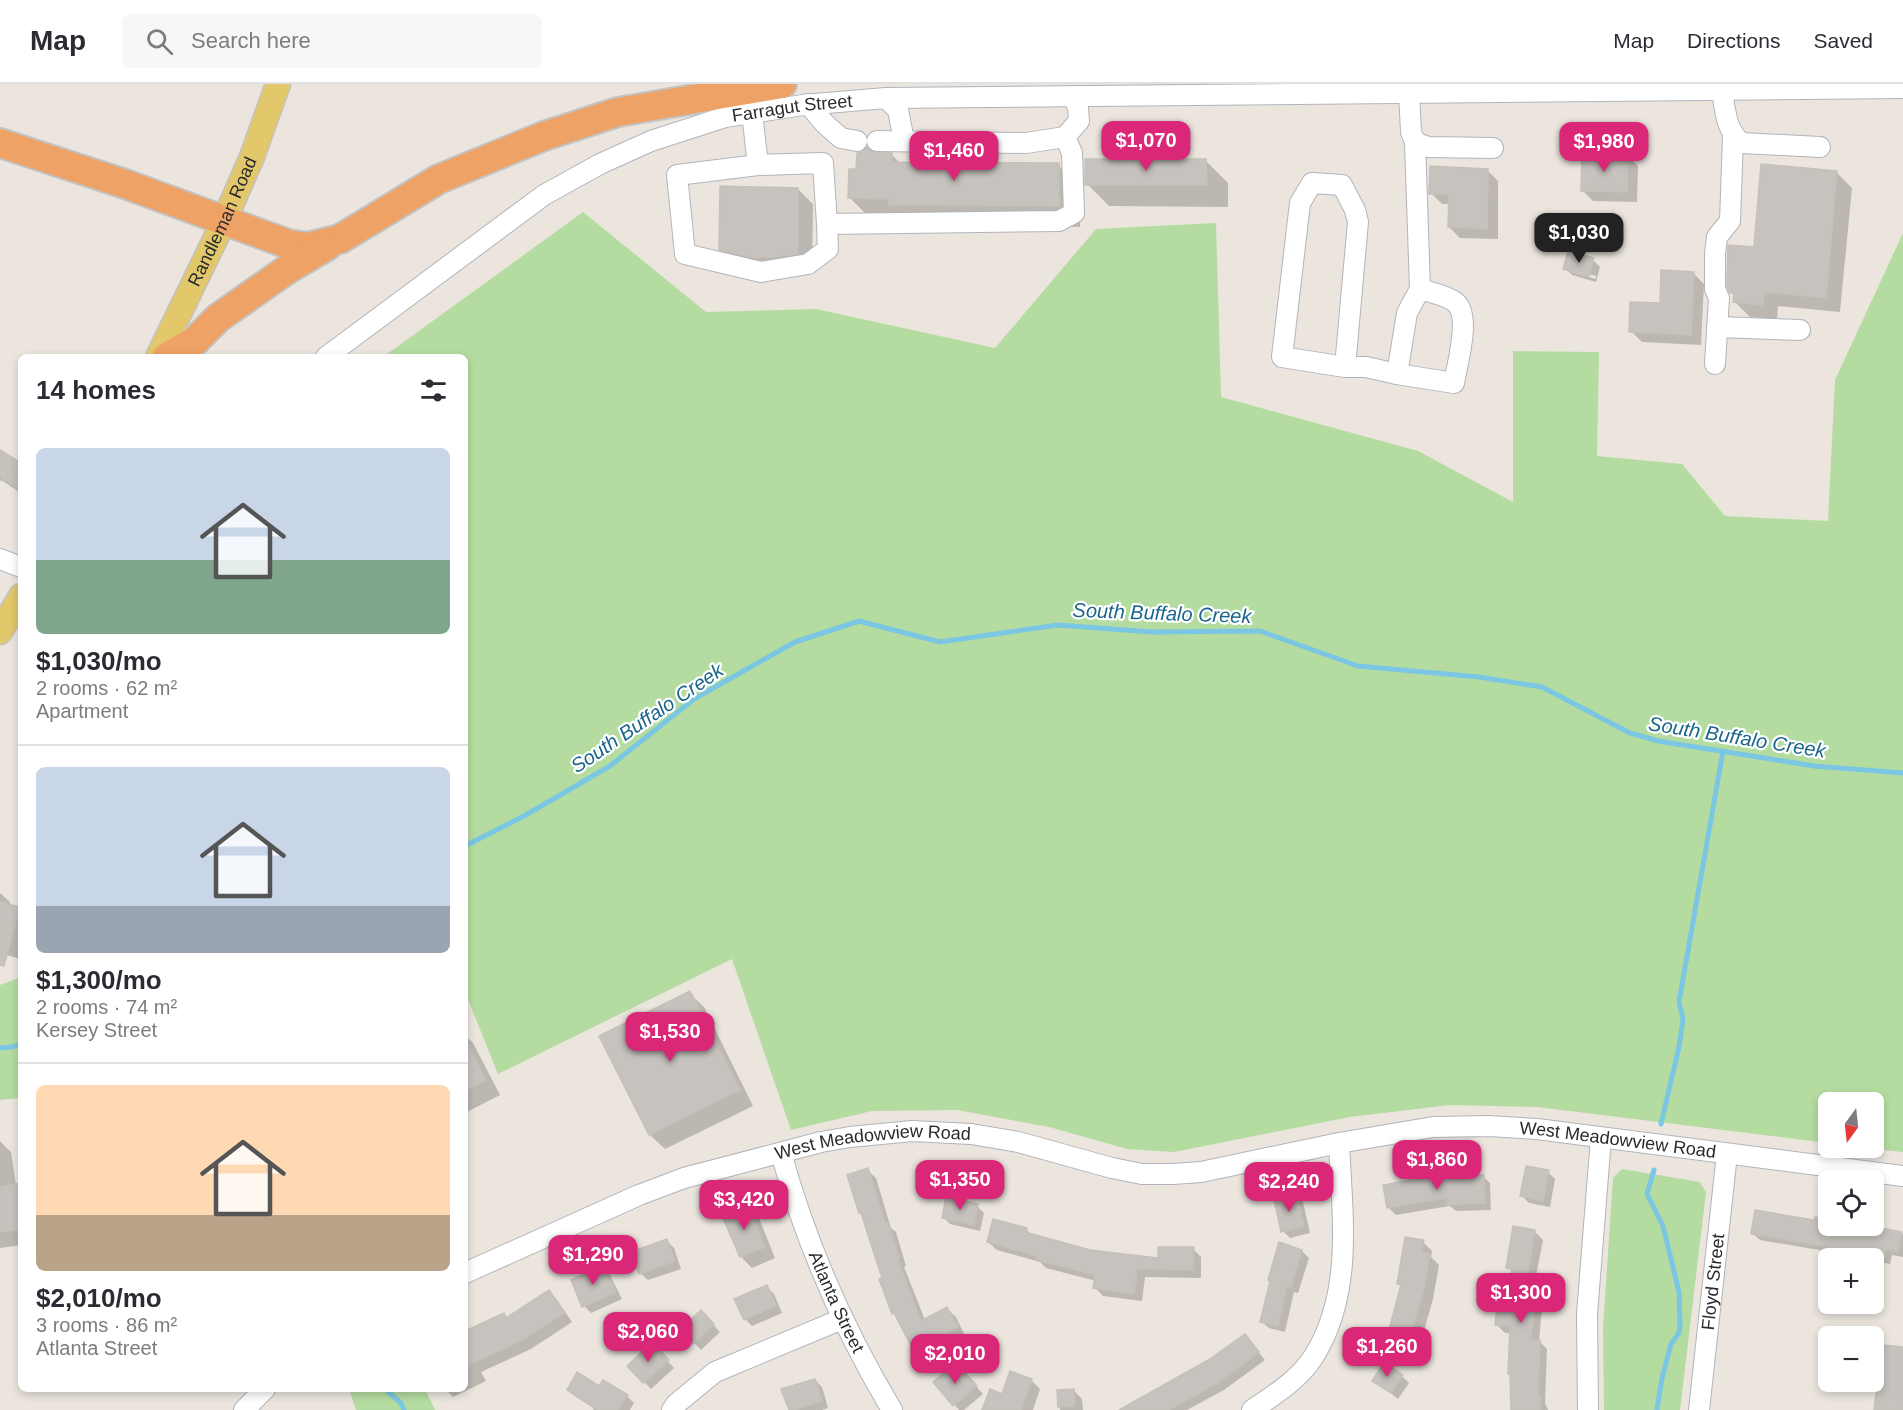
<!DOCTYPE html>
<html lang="en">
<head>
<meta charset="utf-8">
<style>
  body { margin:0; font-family:Arial,sans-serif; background:#f7f7f7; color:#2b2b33; height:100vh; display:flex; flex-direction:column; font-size:22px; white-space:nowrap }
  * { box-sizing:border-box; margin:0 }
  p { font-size:20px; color:#7c7c81 }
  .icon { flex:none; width:33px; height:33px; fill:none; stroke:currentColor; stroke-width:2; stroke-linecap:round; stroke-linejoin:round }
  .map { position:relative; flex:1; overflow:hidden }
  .panel { position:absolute; left:18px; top:270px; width:450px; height:1038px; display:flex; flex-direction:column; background:#fff; border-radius:9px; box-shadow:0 3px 9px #0003 }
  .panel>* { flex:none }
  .needle { width:39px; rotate:195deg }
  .fabs { position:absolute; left:1818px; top:1008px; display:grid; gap:12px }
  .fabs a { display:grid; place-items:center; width:66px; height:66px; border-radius:9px; background:#fff; box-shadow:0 3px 9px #0003; font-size:30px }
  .price { position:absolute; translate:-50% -51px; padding:0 14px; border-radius:12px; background:#db2777; color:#fff; font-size:20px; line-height:39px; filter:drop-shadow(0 2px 3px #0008) }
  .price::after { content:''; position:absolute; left:50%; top:36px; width:18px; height:14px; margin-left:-9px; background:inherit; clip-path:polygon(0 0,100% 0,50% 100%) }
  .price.active { background:#222; color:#fff }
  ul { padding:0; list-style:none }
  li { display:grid; align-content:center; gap:12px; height:318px; padding:0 18px }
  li+li { border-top:2px solid #e1e1e2 }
  li span { display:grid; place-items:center; height:186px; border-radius:9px; color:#555 }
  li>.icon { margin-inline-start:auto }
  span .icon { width:108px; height:108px; fill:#fffc; stroke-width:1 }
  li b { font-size:26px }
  h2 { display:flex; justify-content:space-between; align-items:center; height:72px; padding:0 18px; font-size:26px }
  header { display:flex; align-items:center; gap:36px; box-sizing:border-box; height:84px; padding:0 30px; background:#fff; border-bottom:2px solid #e1e1e2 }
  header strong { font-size:28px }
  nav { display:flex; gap:33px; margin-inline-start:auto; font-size:21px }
  .search { width:420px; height:54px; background:#f7f7f7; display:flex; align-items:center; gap:15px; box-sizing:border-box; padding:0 21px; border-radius:9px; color:#7c7c81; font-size:22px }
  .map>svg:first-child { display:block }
  .green { fill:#b4dca0 }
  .shadow { fill:#0003; fill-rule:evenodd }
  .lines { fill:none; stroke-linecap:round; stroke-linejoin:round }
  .stream { stroke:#7bc6e2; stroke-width:5 }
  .building { fill:#c6c2bd; stroke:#c6c1b8; stroke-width:1.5 }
  .minor-tunnel { stroke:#c4c0ba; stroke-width:20; stroke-dasharray:20 10; stroke-linecap:butt }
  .minor-casing { stroke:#b1b4bc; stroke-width:22 }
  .major-casing { stroke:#c3c3c3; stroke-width:27 }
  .highway-casing { stroke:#c3c3c3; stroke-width:32 }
  .minor { stroke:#fff; stroke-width:20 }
  .major { stroke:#e2c76b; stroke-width:24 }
  .highway { stroke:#eea266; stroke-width:28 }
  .labels { text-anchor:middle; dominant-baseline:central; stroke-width:4.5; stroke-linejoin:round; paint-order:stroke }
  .street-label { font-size:18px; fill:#2a2a2a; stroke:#fff }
  .water-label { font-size:20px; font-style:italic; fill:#1b658d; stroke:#fff }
</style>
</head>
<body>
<header>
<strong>Map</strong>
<div class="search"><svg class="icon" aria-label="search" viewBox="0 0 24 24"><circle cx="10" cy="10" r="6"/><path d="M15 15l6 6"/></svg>Search here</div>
<nav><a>Map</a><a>Directions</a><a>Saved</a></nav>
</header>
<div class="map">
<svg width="1903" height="1326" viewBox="0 0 1903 1326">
  <rect width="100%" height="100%" fill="#ebe5de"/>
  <g class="green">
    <polygon points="583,128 706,228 816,225 995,264 1096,145 1216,139 1221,313 1418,367 1513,418 1513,267 1599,268 1597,372 1682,380 1725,432 1828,437 1835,296 1903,149 1903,1068 1863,1064 1874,1064 1874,1018 1828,1018 1828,1059 1537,1023 1450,1021 1350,1033 1174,1068 1127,1065 1049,1043 957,1026 872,1027 791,1046 732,875 498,990 465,908 465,273 383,273"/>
    <polygon points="21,893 21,1014 0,1016 0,901"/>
    <polygon points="1622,1085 1700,1098 1706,1108 1680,1326 1604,1326 1603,1244 1613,1094"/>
    <polygon points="349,1305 425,1305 435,1326 356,1326"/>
  </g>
  <g class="shadow">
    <polygon points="862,69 892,71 900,79 1058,81 1081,103 1080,143 913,142 872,136 850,114"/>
    <polygon points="1627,71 1638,82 1637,118 1593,117 1582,106"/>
    <polygon points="1206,77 1228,99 1228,123 1109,122 1087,100"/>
    <polygon points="1487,86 1498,97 1498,155 1460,154 1449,143 1450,120 1442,120 1431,109"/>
    <polygon points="1837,89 1852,104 1840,228 1778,222 1777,235 1750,233 1735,218 1735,212 1731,208 1755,165"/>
    <polygon points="798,105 813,120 812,184 736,180 721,165"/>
    <path d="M1593,176L1600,183L1596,198L1572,191L1565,184ZM1571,185L1596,192V195L1571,188Z"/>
    <polygon points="1693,189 1704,200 1701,261 1642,258 1631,247 1661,221"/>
    <polygon points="0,368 21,381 21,409 1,396 0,398"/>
    <polygon points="0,809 10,818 9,822 21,826 20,875 0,869"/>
    <polygon points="689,909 704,923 753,1022 665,1065 650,1051 601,953"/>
    <polygon points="465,951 473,959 500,1011 465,1029"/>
    <polygon points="0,1057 11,1068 16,1102 21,1101 21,1161 0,1164"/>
    <polygon points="867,1086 876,1094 891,1144 896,1148 906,1182 904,1183 925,1236 947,1225 956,1233 965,1252 944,1263 950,1274 928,1285 920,1276 883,1195 864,1132 860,1128"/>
    <polygon points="1548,1088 1555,1095 1550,1123 1529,1119 1522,1112"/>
    <polygon points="1483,1092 1490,1099 1491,1126 1456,1127 1450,1122 1396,1131 1389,1124"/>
    <polygon points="1296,1111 1303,1118 1310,1149 1290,1154 1283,1147"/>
    <polygon points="977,1122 984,1129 980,1147 950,1140 943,1133"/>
    <polygon points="748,1123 759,1134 775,1174 752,1184 741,1173"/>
    <polygon points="1816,1134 1828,1137 1828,1142 1852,1142 1867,1144 1867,1142 1903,1150 1903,1173 1892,1171 1890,1180 1874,1177 1874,1174 1851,1172 1850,1174 1829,1174 1831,1168 1760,1156 1752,1149 1815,1138"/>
    <polygon points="1026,1145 1032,1152 1089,1167 1159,1176 1193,1165 1201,1173 1201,1194 1145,1193 1142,1217 1103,1212 1095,1204 1096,1197 1046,1184 1040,1178 997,1166 988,1158"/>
    <polygon points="1535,1148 1543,1156 1534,1203 1543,1212 1539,1257 1547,1265 1545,1319 1548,1326 1512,1326 1511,1249 1505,1249 1497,1241 1511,1216 1513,1189 1508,1183"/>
    <polygon points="667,1157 674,1164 681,1185 648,1196 640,1189"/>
    <polygon points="1423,1158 1432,1167 1431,1173 1439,1181 1433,1215 1418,1268 1398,1263 1389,1253 1402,1203 1398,1199"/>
    <polygon points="1302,1167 1309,1174 1298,1209 1294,1208 1285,1248 1269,1244 1261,1237"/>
    <polygon points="603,1184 610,1191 622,1215 591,1229 584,1222"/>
    <polygon points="766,1202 774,1210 782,1229 752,1242 745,1235"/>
    <polygon points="549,1207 557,1216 572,1238 531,1265 481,1288 486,1297 453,1313 445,1305 465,1305 465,1256 503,1231 508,1235"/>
    <polygon points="701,1228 720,1248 701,1266 682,1246"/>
    <polygon points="1245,1252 1265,1276 1224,1306 1187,1326 1131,1326 1211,1277"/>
    <polygon points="652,1260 674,1284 651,1305 629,1282"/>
    <polygon points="967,1292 983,1310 964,1326 959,1326 935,1299 952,1293"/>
    <polygon points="1402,1292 1409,1299 1398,1315 1374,1296"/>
    <polygon points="815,1296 822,1303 828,1324 822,1326 790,1326"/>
    <polygon points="1031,1296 1040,1305 1033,1326 984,1326 1003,1312"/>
    <polygon points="600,1304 627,1312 634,1319 630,1326 593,1326 594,1324 576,1313 569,1306"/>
    <polygon points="1073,1306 1082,1315 1083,1326 1060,1326 1059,1307"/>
  </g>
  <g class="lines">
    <g class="stream">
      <polyline points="465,762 524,732 610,682 694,615 795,558 859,537 940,558 1058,541 1152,548 1260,547 1358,582 1479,593 1542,603 1630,649 1658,657 1814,682 1903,689"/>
      <polyline points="0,964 12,963 21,960"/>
      <polyline points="1661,1040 1679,963 1683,935 1679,918 1723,667"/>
      <polyline points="1654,1086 1647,1110 1663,1142 1679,1208 1680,1242 1679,1249 1671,1260 1662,1294 1657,1326"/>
      <polyline points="385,1305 401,1319 404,1326"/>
    </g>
  </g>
  <g class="building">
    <polygon points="867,63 876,69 892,69 892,78 1059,79 1059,122 889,121 889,115 848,114 849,85 856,85 857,69 862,68"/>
    <polygon points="1582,69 1628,70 1627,108 1581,107"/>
    <polygon points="1085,75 1206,75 1207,101 1085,101"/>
    <polygon points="1761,80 1837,87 1826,214 1764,208 1763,221 1733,218 1734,209 1730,209 1727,202 1728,161 1754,163"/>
    <polygon points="1430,82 1488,85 1487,145 1448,143 1449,110 1429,110"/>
    <polygon points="720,102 798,104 798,170 775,173 750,173 719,166"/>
    <polygon points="1568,167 1594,174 1589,192 1563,185"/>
    <polygon points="1661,186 1694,188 1691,251 1629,248 1630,218 1660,219"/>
    <polygon points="0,366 21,379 21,406 0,393"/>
    <polygon points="0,818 20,823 4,882 0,881"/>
    <polygon points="690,907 740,1006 649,1051 599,952"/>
    <polygon points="465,955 486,996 465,1007"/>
    <polygon points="1526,1082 1549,1086 1543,1117 1520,1112"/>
    <polygon points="868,1084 885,1139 888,1138 899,1174 897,1174 921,1237 947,1223 958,1243 937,1254 942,1265 919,1277 894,1229 892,1230 879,1195 882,1194 861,1129 859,1129 847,1091"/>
    <polygon points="1484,1091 1485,1119 1447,1121 1447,1114 1387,1124 1383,1101 1427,1093"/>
    <polygon points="21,1099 21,1145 0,1148 0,1103"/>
    <polygon points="1296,1109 1304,1142 1281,1148 1274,1115"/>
    <polygon points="946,1113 978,1120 974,1141 942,1134"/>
    <polygon points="748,1122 765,1163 740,1173 722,1132"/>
    <polygon points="1755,1126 1814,1136 1815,1133 1828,1135 1828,1142 1872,1142 1902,1148 1898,1168 1886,1165 1884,1174 1844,1165 1842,1174 1828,1174 1830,1163 1751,1150"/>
    <polygon points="993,1135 1027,1144 1025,1148 1090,1166 1158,1174 1158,1163 1194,1163 1193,1186 1137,1185 1134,1210 1093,1204 1095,1191 1036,1176 1037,1172 987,1158"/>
    <polygon points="1513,1142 1535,1146 1526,1201 1536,1202 1531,1255 1540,1256 1538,1312 1540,1312 1540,1326 1511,1326 1510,1290 1508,1290 1510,1242 1495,1241 1498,1213 1509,1214 1512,1185 1506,1184"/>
    <polygon points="1405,1153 1424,1156 1421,1168 1430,1170 1424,1205 1408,1259 1387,1253 1401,1201 1397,1200"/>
    <polygon points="667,1155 675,1177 639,1190 631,1168"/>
    <polygon points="1279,1158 1302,1166 1291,1203 1287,1202 1278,1242 1260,1238 1270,1197 1268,1196"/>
    <polygon points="604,1182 616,1208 582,1223 571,1196"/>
    <polygon points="767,1201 776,1221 744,1236 734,1215"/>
    <polygon points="549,1206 564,1229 522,1256 465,1283 465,1247 504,1229 506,1234"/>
    <polygon points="701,1226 714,1240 693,1260 679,1246"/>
    <polygon points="1245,1250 1259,1268 1217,1299 1169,1326 1119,1326 1210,1275"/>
    <polygon points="652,1258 669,1276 643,1299 627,1282"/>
    <polygon points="1882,1261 1903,1263 1903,1326 1874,1326"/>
    <polygon points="1384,1278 1403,1291 1391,1309 1372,1297"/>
    <polygon points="960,1283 977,1302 953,1322 933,1298 947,1286 951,1291"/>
    <polygon points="1010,1287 1032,1295 1021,1326 982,1326 990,1305 1002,1310"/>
    <polygon points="577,1288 599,1302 603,1296 628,1311 618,1326 598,1326 567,1306"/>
    <polygon points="815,1295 822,1317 795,1326 789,1326 781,1305"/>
    <polygon points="1074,1305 1075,1322 1058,1323 1057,1306"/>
  </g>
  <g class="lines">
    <polyline class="minor-tunnel" points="12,400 21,384"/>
    <defs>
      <g id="minor">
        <path d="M1722,6C1725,25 1726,48 1742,59L1820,63"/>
        <polyline points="1409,9 1411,48 1415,58 1428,63 1493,64"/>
        <polyline points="886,14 898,26 904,57"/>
        <polyline points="808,20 825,40 841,54 857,57"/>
        <polyline points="752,29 758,81"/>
        <polyline points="877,57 1026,59 1065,53 1079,37 1078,24 1073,12"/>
        <path d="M1415,58L1420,205C1432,209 1446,211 1455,218C1472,231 1457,280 1454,299L1397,290L1407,229L1420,205"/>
        <polyline points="827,140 828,165 808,180 761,188 685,170 677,91 758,81 823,79 827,140 1059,137 1074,129 1072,69 1065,53"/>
        <polyline points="1717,243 1800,246"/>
        <path id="s1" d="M326,273L544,111L600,80L651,57L725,33L803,21L886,14L1903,4"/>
        <polyline points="1715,280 1719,214 1715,205 1715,170 1717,153 1730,137 1733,52"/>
        <polyline points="1345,283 1282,273 1300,119 1312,99 1342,101 1355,126 1358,138 1345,283 1366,283 1397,290"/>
        <polyline points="0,475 21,483"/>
        <path id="s2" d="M781,1069C806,1159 844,1246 892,1326"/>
        <path id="s3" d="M465,1189L639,1111L684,1094L821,1058L850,1053L912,1047L971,1050L1018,1058L1112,1084L1142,1090H1173L1201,1088L1339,1059L1433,1043L1488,1042L1537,1045L1903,1092"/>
        <polyline points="244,1326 265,1305"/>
        <polyline points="672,1326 676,1320 715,1288 842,1235"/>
        <path d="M1252,1326C1274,1311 1300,1295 1314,1272C1354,1208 1342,1130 1339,1059"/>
        <polyline points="1588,1326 1587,1230 1601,1054"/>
        <path id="s4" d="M1699,1326L1727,1070"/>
      </g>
      <g id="major">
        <path id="s5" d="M158,273L224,137L252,73L278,0"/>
        <polyline points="0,548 21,512"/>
      </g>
      <g id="highway">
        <polyline points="0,59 125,100 288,160 307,163 340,155 439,95 544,52 618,28 782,0"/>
        <polyline points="167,273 195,257 218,234 288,185 327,162"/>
      </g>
    </defs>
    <use href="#minor" class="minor-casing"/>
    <use href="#major" class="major-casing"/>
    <use href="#highway" class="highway-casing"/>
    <use href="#minor" class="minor"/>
    <use href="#major" class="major"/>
    <use href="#highway" class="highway"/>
  </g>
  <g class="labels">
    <g class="street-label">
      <text stroke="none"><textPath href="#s1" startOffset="537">Farragut Street</textPath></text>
      <text stroke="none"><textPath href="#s5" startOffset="150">Randleman Road</textPath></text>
      <text stroke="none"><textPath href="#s3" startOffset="1188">West Meadowview Road</textPath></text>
      <text stroke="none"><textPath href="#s3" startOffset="432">West Meadowview Road</textPath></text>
      <text stroke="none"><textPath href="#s4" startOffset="129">Floyd Street</textPath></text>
      <text stroke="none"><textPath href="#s2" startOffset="159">Atlanta Street</textPath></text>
    </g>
    <g class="water-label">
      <text transform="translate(1162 529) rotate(2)">South Buffalo Creek</text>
      <text transform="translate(647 634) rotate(-34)">South Buffalo Creek</text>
      <text transform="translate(1737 653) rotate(9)">South Buffalo Creek</text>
    </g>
  </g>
</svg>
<div class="fabs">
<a><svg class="needle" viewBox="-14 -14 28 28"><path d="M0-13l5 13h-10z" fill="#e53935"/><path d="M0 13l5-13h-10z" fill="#7c7c81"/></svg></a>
<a><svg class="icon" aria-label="locate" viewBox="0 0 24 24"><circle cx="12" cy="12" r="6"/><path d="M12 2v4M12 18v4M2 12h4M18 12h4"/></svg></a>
<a>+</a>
<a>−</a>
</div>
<b class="price" style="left:1146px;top:88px">$1,070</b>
<b class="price" style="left:1604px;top:89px">$1,980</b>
<b class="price" style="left:954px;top:98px">$1,460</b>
<b class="price active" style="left:1579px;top:180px">$1,030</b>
<b class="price" style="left:670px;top:979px">$1,530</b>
<b class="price" style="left:1437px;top:1107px">$1,860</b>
<b class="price" style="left:960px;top:1127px">$1,350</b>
<b class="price" style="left:1289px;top:1129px">$2,240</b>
<b class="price" style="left:744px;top:1147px">$3,420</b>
<b class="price" style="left:593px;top:1202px">$1,290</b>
<b class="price" style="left:1521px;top:1240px">$1,300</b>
<b class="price" style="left:648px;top:1279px">$2,060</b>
<b class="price" style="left:1387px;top:1294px">$1,260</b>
<b class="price" style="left:955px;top:1301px">$2,010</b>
<section class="panel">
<h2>14 homes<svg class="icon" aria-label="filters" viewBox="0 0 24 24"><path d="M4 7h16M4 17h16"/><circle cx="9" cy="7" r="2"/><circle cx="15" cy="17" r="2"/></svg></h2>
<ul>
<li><span style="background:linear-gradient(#c9d6e8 60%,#7fa58c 0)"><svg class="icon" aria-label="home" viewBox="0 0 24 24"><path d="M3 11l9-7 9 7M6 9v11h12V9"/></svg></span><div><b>$1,030/mo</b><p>2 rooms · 62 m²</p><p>Apartment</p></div></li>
<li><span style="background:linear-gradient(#c9d6e8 75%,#9aa5b1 0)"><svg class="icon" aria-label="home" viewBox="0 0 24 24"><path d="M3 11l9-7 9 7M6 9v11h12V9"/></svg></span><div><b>$1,300/mo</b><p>2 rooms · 74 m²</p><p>Kersey Street</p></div></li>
<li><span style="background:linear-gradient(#ffd9b3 70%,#b9a48a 0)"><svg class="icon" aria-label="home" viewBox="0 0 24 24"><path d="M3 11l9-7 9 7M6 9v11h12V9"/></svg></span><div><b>$2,010/mo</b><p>3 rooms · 86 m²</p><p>Atlanta Street</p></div></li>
</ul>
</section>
</div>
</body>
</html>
